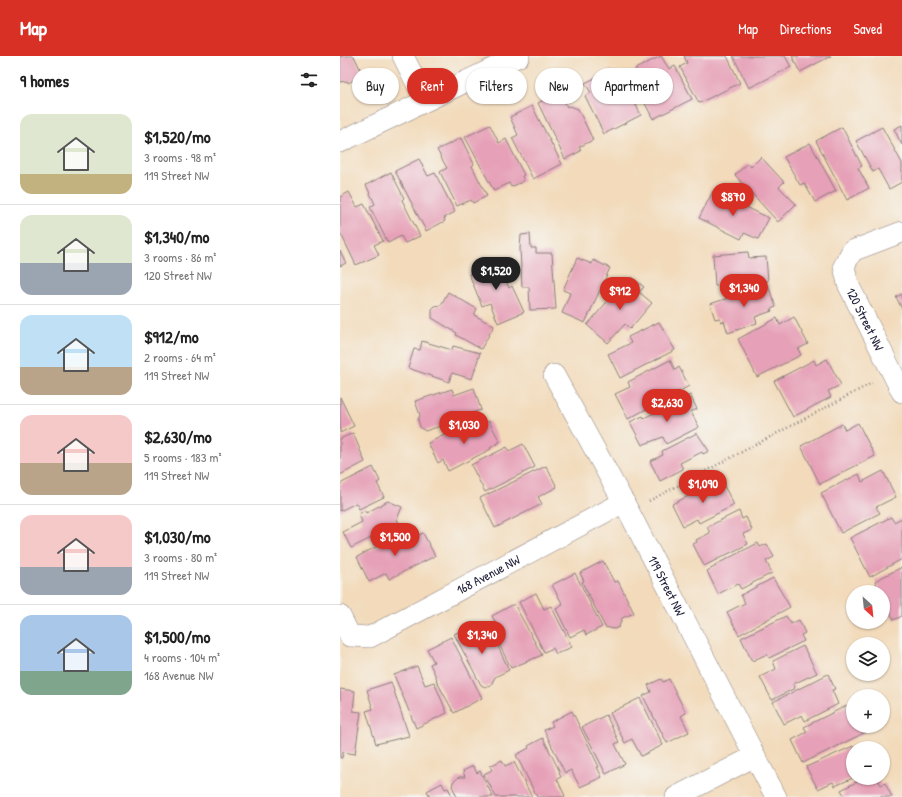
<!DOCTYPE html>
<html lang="en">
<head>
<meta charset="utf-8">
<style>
  body { margin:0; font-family:"Patrick Hand",sans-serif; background:#f2f2f2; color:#222; height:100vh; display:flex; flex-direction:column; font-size:15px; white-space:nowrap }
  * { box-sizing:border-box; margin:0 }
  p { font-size:13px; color:#767676 }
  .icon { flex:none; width:22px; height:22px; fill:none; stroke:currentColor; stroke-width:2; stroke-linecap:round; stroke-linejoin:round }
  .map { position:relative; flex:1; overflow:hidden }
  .drawer { display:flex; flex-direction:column; background:#fff; width:340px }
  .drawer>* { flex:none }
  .top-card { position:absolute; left:12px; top:12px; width:380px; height:36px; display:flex; gap:8px }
  .needle { width:26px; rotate:153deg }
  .tools { position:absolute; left:506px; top:529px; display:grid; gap:8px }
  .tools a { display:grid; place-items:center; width:44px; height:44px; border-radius:50%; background:#fff; box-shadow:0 1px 3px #0004; font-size:20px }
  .price { position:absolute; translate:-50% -34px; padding:0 9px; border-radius:14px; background:#d93025; color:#fff; font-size:13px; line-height:26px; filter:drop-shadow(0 1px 2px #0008) }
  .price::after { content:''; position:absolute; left:50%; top:24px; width:12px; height:9px; margin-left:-6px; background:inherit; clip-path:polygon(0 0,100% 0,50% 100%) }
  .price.current { background:#222; color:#fff }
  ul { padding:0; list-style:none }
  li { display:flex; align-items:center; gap:12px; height:100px; padding:0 20px }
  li+li { border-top:1px solid #e0e0e0 }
  li span { display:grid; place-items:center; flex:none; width:112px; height:80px; border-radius:12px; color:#555 }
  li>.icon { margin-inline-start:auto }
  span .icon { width:48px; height:48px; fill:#fffc; stroke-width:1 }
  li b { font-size:17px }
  h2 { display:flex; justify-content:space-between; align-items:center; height:48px; padding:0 20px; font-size:17px }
  .chip { padding:0 14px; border-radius:18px; background:#fff; box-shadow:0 1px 3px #0004; font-size:14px; line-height:36px }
  .chip.current { background:#d93025; color:#fff }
  header { display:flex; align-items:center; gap:24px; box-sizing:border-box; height:56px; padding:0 20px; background:#d93025; color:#fff }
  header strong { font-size:19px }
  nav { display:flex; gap:22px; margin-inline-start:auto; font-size:14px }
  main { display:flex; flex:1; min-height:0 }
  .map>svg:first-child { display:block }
  .building { fill:#e6a0b7 }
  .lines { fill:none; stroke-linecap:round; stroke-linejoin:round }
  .minor-casing { stroke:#8a7e7a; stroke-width:22 }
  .path { stroke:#8a7e7a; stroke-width:2.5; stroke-dasharray:1 3; stroke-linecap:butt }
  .minor { stroke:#fff; stroke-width:21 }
  .labels { text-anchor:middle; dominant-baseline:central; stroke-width:3; stroke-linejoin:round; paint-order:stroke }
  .street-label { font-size:13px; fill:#22223b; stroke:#f6f6f2 }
</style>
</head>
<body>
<header>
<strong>Map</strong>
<nav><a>Map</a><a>Directions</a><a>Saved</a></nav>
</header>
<main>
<section class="drawer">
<h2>9 homes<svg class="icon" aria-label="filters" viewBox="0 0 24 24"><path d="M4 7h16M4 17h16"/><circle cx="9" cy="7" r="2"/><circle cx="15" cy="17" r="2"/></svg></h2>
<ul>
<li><span style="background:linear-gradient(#dfe7d0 75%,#c2b280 0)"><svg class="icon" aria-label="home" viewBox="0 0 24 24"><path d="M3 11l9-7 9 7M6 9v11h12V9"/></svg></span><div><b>$1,520/mo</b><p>3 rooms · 98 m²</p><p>119 Street NW</p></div></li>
<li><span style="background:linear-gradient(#dfe7d0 60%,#9aa5b1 0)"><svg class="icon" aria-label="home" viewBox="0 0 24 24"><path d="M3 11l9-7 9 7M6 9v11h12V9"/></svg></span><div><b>$1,340/mo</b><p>3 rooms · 86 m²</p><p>120 Street NW</p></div></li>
<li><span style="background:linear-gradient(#bfe0f5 65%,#b9a48a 0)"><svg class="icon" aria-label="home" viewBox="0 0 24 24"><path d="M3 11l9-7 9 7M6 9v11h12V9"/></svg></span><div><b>$912/mo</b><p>2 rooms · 64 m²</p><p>119 Street NW</p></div></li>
<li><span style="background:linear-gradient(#f6c9c9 60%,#b9a48a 0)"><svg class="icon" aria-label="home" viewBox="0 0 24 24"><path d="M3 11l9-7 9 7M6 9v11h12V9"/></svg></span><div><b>$2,630/mo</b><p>5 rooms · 183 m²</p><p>119 Street NW</p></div></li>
<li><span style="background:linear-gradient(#f6c9c9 65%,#9aa5b1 0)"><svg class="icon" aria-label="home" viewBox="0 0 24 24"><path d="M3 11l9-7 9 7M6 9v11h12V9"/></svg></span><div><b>$1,030/mo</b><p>3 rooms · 80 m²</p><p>119 Street NW</p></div></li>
<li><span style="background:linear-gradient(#a9c7e8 70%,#7fa58c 0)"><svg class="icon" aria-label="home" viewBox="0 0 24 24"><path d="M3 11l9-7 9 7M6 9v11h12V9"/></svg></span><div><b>$1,500/mo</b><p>4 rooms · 104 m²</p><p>168 Avenue NW</p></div></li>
</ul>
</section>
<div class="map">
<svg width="562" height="741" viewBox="0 0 562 741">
  <rect width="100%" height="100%" fill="#f6f6f2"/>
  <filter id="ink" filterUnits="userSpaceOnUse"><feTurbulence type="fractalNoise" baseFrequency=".025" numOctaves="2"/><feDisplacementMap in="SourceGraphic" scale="8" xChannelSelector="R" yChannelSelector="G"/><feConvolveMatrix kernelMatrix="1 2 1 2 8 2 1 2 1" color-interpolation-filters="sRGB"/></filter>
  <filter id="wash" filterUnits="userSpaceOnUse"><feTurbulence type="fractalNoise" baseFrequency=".012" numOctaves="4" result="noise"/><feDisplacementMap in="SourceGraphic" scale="16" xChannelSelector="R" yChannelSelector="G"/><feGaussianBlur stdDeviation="0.9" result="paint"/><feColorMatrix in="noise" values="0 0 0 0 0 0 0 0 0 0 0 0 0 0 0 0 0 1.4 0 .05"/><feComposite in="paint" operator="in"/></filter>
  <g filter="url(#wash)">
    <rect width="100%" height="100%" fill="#f2daba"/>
    <g id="blocks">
      <g class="building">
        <polygon points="0,0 14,0 23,19 8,27 7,25 0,26"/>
        <polygon points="321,0 329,13 335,10 352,43 313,63 294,26 300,23 295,13"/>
        <polygon points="344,0 387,0 400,27 359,47 340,11 347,7"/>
        <polygon points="393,0 445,0 451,11 409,32"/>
        <polygon points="452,0 491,0 460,16"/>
        <polygon points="271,14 278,27 283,24 301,59 264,78 245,40 251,37 245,27"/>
        <polygon points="220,36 227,51 230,50 238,53 253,84 239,91 241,95 225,103 198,47"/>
        <polygon points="192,50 222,108 193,123 172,82 178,79 170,61"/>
        <polygon points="150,69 159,87 166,83 184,119 182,120 184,125 171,131 169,127 154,135 125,81"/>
        <polygon points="562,69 562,89 554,73"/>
        <polygon points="502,71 522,110 518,112 529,132 507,144 476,85"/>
        <polygon points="542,71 562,107 562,126 549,133 538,113 533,116 516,85"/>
        <polygon points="121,82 134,108 132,110 147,140 133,147 131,144 117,150 100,116 107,112 97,94"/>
        <polygon points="470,87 496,135 475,146 464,127 460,129 444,101"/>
        <polygon points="421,101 444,126 439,131 456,148 438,166 395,119 408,107 411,111"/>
        <polygon points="79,103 88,120 95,117 115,156 104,162 105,165 86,175 55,115"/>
        <polygon points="51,116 64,142 62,144 80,180 65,187 61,180 48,187 30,151 35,148 26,129"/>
        <polygon points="373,135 429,162 418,183 404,177 401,183 359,162"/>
        <polygon points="9,136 17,151 24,148 43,185 34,189 39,199 16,209 0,176 0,141"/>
        <polygon points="190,178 191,192 196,192 196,197 212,197 216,253 190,254 189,231 182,231 180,192 181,179"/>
        <polygon points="0,195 6,207 0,210"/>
        <polygon points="408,196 409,202 426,201 428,225 375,230 373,199"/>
        <polygon points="237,202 252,208 253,204 270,212 245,267 222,257 230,237 223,234"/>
        <polygon points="149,204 158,206 169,232 172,230 184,256 158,267 150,247 142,250 129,218 143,212 145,206"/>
        <polygon points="292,221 304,231 299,236 312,247 290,273 285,268 268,287 247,269 285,225 287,227"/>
        <polygon points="428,229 436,251 431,253 432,255 415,261 417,267 388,277 384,265 381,266 380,262 375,263 370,248"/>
        <polygon points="108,236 137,253 134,259 154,270 141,293 116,279 117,277 92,262 92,253 95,250 101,249"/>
        <polygon points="562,238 562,253 556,241"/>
        <polygon points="454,261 468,288 458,293 461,299 417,321 398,283 437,262 440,269"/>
        <polygon points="319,266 335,294 280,322 268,298 291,287 288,281"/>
        <polygon points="82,285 112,294 113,290 140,297 132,323 112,317 109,326 68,312 74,293 80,294"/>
        <polygon points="487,303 501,329 488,335 491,341 453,361 434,325 474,304 476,309"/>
        <polygon points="330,304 335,314 339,311 349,330 288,363 275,338 290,331 288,326"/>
        <polygon points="134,332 141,354 131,357 132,360 85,375 80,371 78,364 80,359 75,345 112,333 114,339"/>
        <polygon points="350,339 357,353 351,356 359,371 326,388 323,381 302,389 290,366 303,360 304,362"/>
        <polygon points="0,341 14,370 0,377"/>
        <polygon points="149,365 160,386 150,392 151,393 108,415 103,404 98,407 88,387 129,367 132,373"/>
        <polygon points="518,367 535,400 480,428 461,390 502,368 505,374"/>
        <polygon points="13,377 25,406 0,419 0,383"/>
        <polygon points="357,377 369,395 363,398 362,396 340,407 343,413 320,425 310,405 323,399 322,395"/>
        <polygon points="183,388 195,411 145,436 131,409 167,391 169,395"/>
        <polygon points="206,410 217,431 198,441 202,448 155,472 140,442"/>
        <polygon points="33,411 40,425 37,427 44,441 19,453 16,447 0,455 0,428"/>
        <polygon points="543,415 556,441 536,451 540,457 501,477 481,437 519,418 522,426"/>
        <polygon points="381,424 394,449 359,467 357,463 343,470 332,448"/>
        <polygon points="48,445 62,451 57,463 63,475 34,489 31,482 11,492 3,476 22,466 19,458 25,454 26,457"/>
        <polygon points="399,455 402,463 406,461 412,474 403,478 408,488 364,510 353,488 357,486 356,484 370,477 367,471"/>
        <polygon points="551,461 554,466 562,462 562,503 530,521 510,482"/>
        <polygon points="83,477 95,500 49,523 46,517 29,526 17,501 60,478 64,486"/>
        <polygon points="418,487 420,491 427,488 434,501 426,505 432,517 401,533 398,528 378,538 367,515 376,510 375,509"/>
        <polygon points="263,505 274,526 278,525 294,557 282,562 279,571 274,573 265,571 242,526 244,525 240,517"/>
        <polygon points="562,511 562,560 554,564 543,542 543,536 540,536 535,525"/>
        <polygon points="235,517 262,571 246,579 244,574 230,581 216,553 223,549 212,529"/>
        <polygon points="433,522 450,551 399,579 387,556 405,547 401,539"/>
        <polygon points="196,537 204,553 211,550 232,591 216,598 213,592 204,596 179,546"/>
        <polygon points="174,548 202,599 171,612 156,582 162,579 152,560"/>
        <polygon points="446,560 451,568 459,564 465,577 461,579 464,585 429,602 427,598 412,605 401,582"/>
        <polygon points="137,567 146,586 154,582 169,614 155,621 151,629 145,631 141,629 114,578"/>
        <polygon points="111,581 142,642 114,657 96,624 97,623 90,608 94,606 87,593"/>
        <polygon points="463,590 477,617 453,628 455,632 432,644 420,621 436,613 433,605"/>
        <polygon points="77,610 85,629 94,626 107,657 76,672 54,619"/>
        <polygon points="488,618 495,633 492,634 498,648 465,665 462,659 444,668 433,646"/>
        <polygon points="321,623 323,626 329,623 346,657 341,660 349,676 327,687 303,640 311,636 308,629"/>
        <polygon points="51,626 69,680 36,688 26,655 33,653 27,634"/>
        <polygon points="0,633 15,635 13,655 21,656 15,698 3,696 2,702 0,702"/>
        <polygon points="300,642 323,689 301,700 292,683 285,687 270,657"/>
        <polygon points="508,649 513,658 513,670 523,670 526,676 463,707 452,684 467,676 464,671"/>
        <polygon points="232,655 259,711 257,711 262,721 240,731 231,714 225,717 204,674 213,670 211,666"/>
        <polygon points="266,659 279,686 275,688 285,708 266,718 242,671"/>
        <polygon points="203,682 220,716 219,717 221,721 217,723 225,740 223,741 197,741 176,699 189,692 188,690"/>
        <polygon points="513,690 513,722 495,730 493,726 478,733 466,711"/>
        <polygon points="162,704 165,710 174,706 192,741 156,741 144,718 152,714 150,710"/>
        <polygon points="133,710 137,717 140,715 153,741 117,741 112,730 113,726 119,721 125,721 123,715"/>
        <polygon points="524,722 537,722 541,729 545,727 552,741 500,741 504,739 501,734"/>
        <polygon points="102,727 105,733 108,732 113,741 90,741 87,735"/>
      </g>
    </g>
  </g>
  <g filter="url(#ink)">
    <use href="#blocks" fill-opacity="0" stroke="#8a7e7a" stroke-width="1"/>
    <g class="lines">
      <defs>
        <g id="minor">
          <polyline points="63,0 85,44"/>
          <polyline points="0,86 179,0"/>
          <path id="s1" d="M562,176L512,195L504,210L508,228L562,336"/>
          <path id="s2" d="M214,319L289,456L436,741"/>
          <path id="s3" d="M0,560L10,580L30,581L284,446"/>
          <polyline points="336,741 415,700"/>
        </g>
      </defs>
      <use href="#minor" class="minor-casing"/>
      <polyline class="path" points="309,445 532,327"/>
      <use href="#minor" class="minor"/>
    </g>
  </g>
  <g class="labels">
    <g class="street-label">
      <text stroke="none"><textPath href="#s1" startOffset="128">120 Street NW</textPath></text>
      <text stroke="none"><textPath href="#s3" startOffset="176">168 Avenue NW</textPath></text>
      <text stroke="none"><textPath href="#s2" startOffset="239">119 Street NW</textPath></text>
    </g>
  </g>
</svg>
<div class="tools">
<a><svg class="needle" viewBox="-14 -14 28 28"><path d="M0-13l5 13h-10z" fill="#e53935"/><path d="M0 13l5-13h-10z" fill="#767676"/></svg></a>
<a><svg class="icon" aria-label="layers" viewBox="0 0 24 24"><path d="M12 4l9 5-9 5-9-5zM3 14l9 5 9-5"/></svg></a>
<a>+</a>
<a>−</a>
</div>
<b class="price" style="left:393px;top:161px">$870</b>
<b class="price current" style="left:156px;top:235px">$1,520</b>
<b class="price" style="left:404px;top:252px">$1,340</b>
<b class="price" style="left:280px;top:255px">$912</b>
<b class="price" style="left:327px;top:367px">$2,630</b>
<b class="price" style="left:124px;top:389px">$1,030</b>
<b class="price" style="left:363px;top:448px">$1,090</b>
<b class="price" style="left:55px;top:501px">$1,500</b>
<b class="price" style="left:142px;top:599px">$1,340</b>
<div class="top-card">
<a class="chip">Buy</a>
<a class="chip current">Rent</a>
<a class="chip">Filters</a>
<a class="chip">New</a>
<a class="chip">Apartment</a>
</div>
</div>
</main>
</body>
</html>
